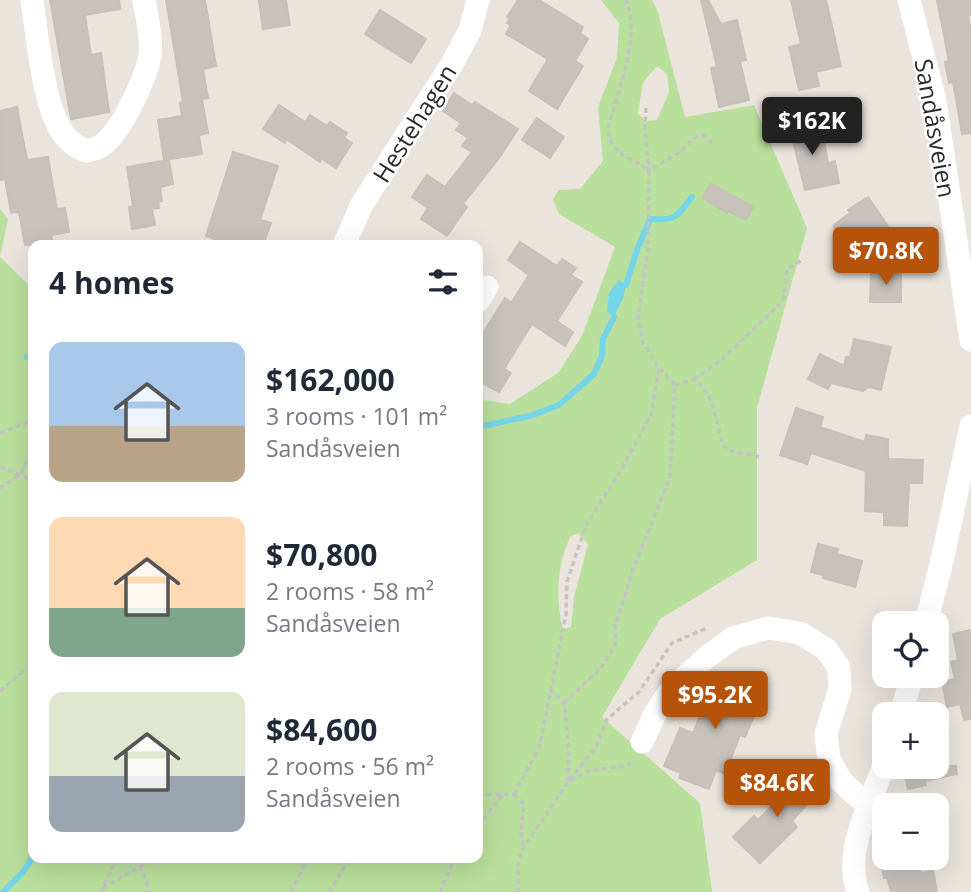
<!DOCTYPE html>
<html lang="en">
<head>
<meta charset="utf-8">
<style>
  body { margin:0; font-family:"Open Sans",sans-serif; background:#f6f6f7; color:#1f2937; height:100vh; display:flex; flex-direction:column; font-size:26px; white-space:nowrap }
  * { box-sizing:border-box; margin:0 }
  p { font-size:23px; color:#747a83 }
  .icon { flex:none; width:38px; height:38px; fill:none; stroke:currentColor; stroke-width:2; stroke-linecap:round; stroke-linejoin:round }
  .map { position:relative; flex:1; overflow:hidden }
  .panel { position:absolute; left:28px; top:240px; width:455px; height:623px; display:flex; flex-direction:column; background:#fff; border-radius:14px; box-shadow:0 7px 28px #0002 }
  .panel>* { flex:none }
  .fabs { position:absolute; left:872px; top:611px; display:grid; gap:14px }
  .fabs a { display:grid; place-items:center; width:77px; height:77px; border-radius:14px; background:#fff; box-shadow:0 7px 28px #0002; font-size:35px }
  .price { position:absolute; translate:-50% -60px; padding:0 16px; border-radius:7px; background:#b45309; color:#fff; font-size:23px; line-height:46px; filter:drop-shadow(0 2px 4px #0008) }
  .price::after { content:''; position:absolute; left:50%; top:42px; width:21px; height:16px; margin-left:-10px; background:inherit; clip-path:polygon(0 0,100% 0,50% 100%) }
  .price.active { background:#222; color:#fff }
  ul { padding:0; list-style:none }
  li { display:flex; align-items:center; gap:21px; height:175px; padding:0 21px }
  li span { display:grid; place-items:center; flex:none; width:196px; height:140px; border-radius:14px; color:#555 }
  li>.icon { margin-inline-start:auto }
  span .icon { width:84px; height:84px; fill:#fffc; stroke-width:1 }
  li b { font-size:30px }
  h2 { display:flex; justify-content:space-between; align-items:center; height:84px; padding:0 21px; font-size:30px }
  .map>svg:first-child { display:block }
  .green { fill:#b9df9c; fill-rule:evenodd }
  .water { fill:#76d4e8 }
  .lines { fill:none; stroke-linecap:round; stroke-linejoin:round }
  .stream { stroke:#76d4e8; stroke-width:6 }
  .building { fill:#c7c2bb; stroke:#c7c0b7; stroke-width:2 }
  .path { stroke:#c3c3c3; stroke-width:3.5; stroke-dasharray:5 3.5; stroke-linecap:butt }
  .minor { stroke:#fff; stroke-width:23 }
  .labels { text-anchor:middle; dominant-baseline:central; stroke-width:5; stroke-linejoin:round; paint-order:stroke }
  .street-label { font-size:24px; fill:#2a2a2a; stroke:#fff }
</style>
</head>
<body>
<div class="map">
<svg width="971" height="892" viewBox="0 0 971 892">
  <rect width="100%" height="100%" fill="#ebe4dd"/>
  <path class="green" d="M601,0H652L657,9L685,117L754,105L807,228L757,408V560L660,619L602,717L700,803L712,892H0V209L8,219L0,257L33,289V858H478V399L510,404L558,373L582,336L615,247L559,214L553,199L559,190L580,189L603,161L598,107L617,58L619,23ZM657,66L667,74L669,92L657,120L645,121L638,113L643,82ZM578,533L588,544L574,597L571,627L563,629C555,599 557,566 570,537Z"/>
  <polygon class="water" points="619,280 626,285 623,298 614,317 607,311 609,293"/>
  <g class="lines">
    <g class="stream">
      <path d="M626,285L637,250L650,219C676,221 677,217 692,197"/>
      <polyline points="27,357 33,356"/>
      <polyline points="478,427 530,416 559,405 594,374 602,356 603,339 614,317"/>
      <polyline points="3,892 23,872 33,857"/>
    </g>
  </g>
  <g class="building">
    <polygon points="50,0 119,0 120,9 85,15 91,55 101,53 109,112 71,119"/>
    <polygon points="166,0 205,0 216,66 203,69 208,98 202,99 208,133 199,135 202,154 164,160 158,120 182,116 180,103 183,102"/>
    <polygon points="259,0 286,0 290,25 263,29"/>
    <polygon points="518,0 539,0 583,27 580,33 588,39 575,61 583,66 557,109 529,91 548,59 506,34 511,25 507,23 510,18 507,17"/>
    <polygon points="701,0 708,0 721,24 737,20 746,60 740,61 749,100 719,107 711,68 717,67"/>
    <polygon points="791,0 826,0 841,66 816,72 819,86 799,90 789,47 801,44"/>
    <polygon points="937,0 971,0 971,15 968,16 971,32 971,133 962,134 953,82 949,83 945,62 949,61"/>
    <polygon points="380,10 426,39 411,63 365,34"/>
    <polygon points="454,93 472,105 475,102 518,129 499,158 463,204 467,207 447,236 421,219 428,208 412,197 427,175 445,187 472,152 462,146 468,138 456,130 461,123 443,111"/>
    <polygon points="279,105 305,122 310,115 327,126 330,122 347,133 344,138 352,143 336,168 322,159 320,162 286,139 285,143 263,129"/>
    <polygon points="17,107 27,160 48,157 57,209 65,208 69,232 51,235 53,245 25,245 19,212 11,213 5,179 0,180 0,111"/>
    <polygon points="537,118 564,137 550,158 522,140"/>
    <polygon points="813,119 818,142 824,141 828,163 835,161 839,183 805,190 789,124"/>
    <polygon points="233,152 278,166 260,220 271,223 263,245 230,245 206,236"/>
    <polygon points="169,160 173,184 160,187 162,201 158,202 159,208 152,209 155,225 132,229 129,207 133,206 127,167"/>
    <polygon points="711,184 753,207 746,220 728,211 727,213 703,198"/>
    <polygon points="868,197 889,228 863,246 842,248 835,238 834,225 850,213 848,210"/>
    <polygon points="520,242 557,266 562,259 576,268 571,275 582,282 557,321 573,332 565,346 532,324 504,369 511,373 499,392 478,381 478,341 505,298 511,303 529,275 508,260"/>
    <polygon points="871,272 901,272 901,302 870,302"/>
    <polygon points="854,339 891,347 881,390 869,387 863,391 831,383 828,389 808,379 820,354 844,366 846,357 850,357"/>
    <polygon points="796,408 823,417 820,427 865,442 866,435 888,439 888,459 923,460 922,483 909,483 907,526 884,525 884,512 865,511 866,471 811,453 807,464 780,455"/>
    <polygon points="818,544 838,549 837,554 862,561 855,587 823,578 823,575 811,572"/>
    <polygon points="971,630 971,719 964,720 960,704 947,707 942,682 955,679 951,662 958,660 953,634"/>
    <polygon points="716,675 734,682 736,677 765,689 745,737 740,735 725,774 716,770 709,789 679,778 681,773 664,766 680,728 693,733"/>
    <polygon points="903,766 956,766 957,774 925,781 926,785 908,789"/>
    <polygon points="799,770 820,790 792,821 797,827 760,863 733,837 754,816 758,820 784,794 780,790"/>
    <polygon points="880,858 918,858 921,873 933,870 937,892 891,892 887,877 884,878"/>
  </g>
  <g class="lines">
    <g class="path">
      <polyline points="646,108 645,129 649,171 680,152 698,135 704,136 713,144"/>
      <polyline points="33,378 30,387 33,399"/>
      <polyline points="694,379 720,361 782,302 785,292 787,269 802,260"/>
      <path d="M675,385L694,379C715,395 715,421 723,445L728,450L759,457"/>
      <polyline points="0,433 33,420"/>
      <polyline points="0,467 33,480"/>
      <polyline points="0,488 21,474 33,446"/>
      <polyline points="550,689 564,703 569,749 568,782 591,770 627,766 634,761"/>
      <polyline points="0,691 33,663"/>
      <polyline points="564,703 601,668 616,643 615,627 632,572 670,477 675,385 659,368"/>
      <path d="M514,794L539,748L566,615L567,582L586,525L617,477L651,415L659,368L643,343L638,317L648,247L649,171C629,154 611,157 608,129C616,95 643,32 625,0"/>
      <polyline points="514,794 524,804 521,833 523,847"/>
      <polyline points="478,795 514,794"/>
      <polyline points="478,826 502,795"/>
      <polyline points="137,858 150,892"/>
      <polyline points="103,888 155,858"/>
      <polyline points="100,892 118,858"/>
      <polyline points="291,892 308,858"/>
      <polyline points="329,892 343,869 353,858"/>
      <polyline points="440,892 455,858"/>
      <polyline points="518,892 518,862 524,847 568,782 596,747 607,719 639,692 672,643 707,628"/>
    </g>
    <g class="minor">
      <path d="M32,0C37,34 43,97 58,125C64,137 73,146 86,151C91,150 97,149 101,146C121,133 146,78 150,55C152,37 147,17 144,0"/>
      <polyline points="909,0 935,101 971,340"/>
      <polyline points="344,245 362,204 452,64 470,30 478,0"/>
      <polyline points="478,301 487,287"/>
      <polyline points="926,623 941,565 971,426"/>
      <polyline points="901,714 912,676"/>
      <polyline points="642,742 655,714 671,689 706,658 733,638 768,628 800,633 827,650 839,668 840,689 826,734 829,760 842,782 869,807"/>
      <path d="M858,892C843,853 871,802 884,765"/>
    </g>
  </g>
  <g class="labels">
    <g class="street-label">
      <text transform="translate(414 123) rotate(-58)">Hestehagen</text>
      <text transform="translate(936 128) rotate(80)">Sandåsveien</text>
    </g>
  </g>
</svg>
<div class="fabs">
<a><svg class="icon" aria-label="locate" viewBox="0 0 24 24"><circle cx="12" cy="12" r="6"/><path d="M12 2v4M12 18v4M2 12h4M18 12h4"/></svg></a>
<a>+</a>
<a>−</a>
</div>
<b class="price active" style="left:812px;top:157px">$162K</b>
<b class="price" style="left:886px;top:287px">$70.8K</b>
<b class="price" style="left:715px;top:731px">$95.2K</b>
<b class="price" style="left:777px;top:819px">$84.6K</b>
<section class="panel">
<h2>4 homes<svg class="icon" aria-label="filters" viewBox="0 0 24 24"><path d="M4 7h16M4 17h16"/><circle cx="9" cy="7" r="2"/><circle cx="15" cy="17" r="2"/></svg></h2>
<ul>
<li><span style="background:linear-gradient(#a9c7e8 60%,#b9a48a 0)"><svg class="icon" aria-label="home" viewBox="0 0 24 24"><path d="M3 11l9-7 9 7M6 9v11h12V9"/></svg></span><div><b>$162,000</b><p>3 rooms · 101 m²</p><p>Sandåsveien</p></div></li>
<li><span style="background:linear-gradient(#ffd9b3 65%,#7fa58c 0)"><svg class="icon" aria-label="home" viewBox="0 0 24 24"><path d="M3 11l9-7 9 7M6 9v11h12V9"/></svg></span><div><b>$70,800</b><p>2 rooms · 58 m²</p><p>Sandåsveien</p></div></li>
<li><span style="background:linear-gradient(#dfe7d0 60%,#9aa5b1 0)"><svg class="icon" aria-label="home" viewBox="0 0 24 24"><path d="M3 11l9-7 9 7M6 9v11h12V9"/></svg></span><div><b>$84,600</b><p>2 rooms · 56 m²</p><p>Sandåsveien</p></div></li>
</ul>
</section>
</div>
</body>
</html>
